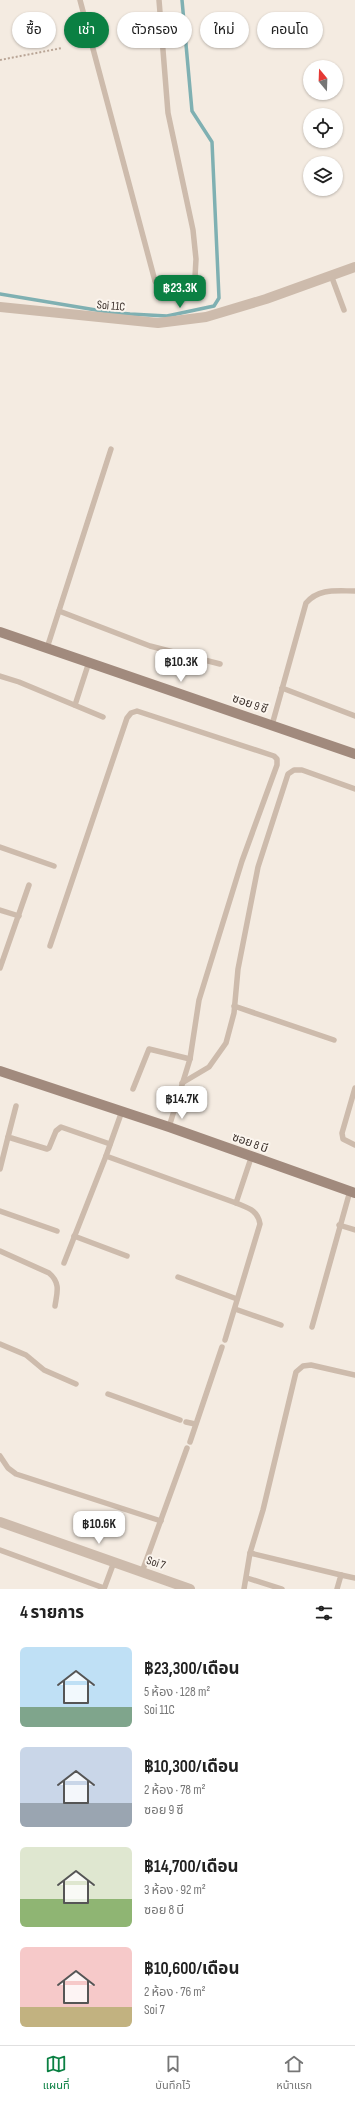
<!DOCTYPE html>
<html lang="th">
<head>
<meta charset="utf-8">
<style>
  body { margin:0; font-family:"Sofia Sans Condensed","Noto Sans Thai",sans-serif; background:#f6f6f6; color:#222; height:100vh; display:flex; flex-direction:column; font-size:15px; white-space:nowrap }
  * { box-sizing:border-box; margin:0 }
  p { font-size:13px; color:#767676 }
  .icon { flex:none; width:22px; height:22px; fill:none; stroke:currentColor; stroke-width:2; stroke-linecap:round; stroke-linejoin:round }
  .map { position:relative; height:1589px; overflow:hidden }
  .sheet { display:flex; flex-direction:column; background:#fff; flex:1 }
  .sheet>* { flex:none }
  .top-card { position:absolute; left:12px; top:12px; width:331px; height:36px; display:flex; gap:8px }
  .needle { width:26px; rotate:341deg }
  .buttons { position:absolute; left:303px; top:60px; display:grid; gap:8px }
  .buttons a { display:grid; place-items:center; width:40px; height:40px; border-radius:50%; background:#fff; box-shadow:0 1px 3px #0004; font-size:20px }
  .price { position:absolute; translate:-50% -34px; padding:0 9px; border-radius:8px; background:#fff; color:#222; font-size:13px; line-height:26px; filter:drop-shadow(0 1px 2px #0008) }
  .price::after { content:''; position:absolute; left:50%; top:24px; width:12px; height:9px; margin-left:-6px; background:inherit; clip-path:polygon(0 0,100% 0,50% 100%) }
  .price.active { background:#0b8043; color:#fff }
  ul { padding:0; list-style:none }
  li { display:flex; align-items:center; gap:12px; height:100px; padding:0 20px }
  li span { display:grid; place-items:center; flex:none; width:112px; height:80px; border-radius:6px; color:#555 }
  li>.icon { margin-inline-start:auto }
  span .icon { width:48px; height:48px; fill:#fffc; stroke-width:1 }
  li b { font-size:17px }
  h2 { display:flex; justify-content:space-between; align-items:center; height:48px; padding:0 20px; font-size:17px }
  .pill { padding:0 14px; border-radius:18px; background:#fff; box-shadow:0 1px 3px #0004; font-size:14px; line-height:36px }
  .pill.active { background:#0b8043; color:#fff }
  .tab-bar { display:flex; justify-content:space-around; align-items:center; height:56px; border-top:1px solid #e0e0e0; background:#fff; font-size:11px; color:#767676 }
  .tab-bar a { display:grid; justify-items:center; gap:2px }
  .tab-bar .active { color:#0b8043 }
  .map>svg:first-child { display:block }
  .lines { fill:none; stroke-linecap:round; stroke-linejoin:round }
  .stream { stroke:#7fb0b2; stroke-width:3.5 }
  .path { stroke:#b9a596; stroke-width:2; stroke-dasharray:2 2; stroke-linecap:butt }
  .lane { stroke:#cdbbac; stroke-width:5.5 }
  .street { stroke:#cdbbac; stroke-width:10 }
  .secondary { stroke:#a18a7d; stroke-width:10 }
  .labels { text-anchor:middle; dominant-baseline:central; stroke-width:4; stroke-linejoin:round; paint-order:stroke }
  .street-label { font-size:12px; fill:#3b302b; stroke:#fbf5ee }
</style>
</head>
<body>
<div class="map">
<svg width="355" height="1589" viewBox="0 0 355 1589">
  <rect width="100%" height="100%" fill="#f4ebe1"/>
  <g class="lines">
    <polyline class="stream" points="0,294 108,312 130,314 167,316 214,306 219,298 212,142 192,111 182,0"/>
    <polyline class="path" points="0,60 62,48"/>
    <g class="lane">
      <polyline points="80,0 155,281 161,289 166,291 187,285 195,277 196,259 193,230 168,113 159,0"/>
      <polyline points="331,275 344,310"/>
      <polyline points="59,611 150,646 220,664"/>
      <polyline points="47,648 111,449"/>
      <polyline points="0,676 19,682 103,717"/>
      <polyline points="282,688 355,716"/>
      <polyline points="75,705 89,662"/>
      <path d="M272,725L306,603C319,588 336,591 355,591"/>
      <polyline points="0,847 54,866"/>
      <polyline points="0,910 19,916"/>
      <polyline points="50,946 127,718 131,713 137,711 274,756 277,759 277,765 242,861 199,1000 190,1059 169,1127"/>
      <polyline points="0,968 29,885"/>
      <polyline points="234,1006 334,1040"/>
      <polyline points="182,1083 209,1067 226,1043 234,1013 238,969 258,867 288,774 294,770 302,770 355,789"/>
      <polyline points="355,1088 342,1133 343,1139 355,1145"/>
      <polyline points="133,1089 149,1049 190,1059"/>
      <polyline points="16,1106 8,1137 47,1149 49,1148 56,1131 61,1127 110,1144"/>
      <polyline points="106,1156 122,1111"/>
      <polyline points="0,1169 8,1137"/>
      <polyline points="0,1211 57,1231"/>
      <polyline points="339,1225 355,1230"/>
      <polyline points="74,1236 127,1256"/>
      <path d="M0,1251L49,1273C61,1283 57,1293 55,1306"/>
      <polyline points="64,1263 106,1156 236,1203 251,1158"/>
      <polyline points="178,1277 237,1299"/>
      <polyline points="235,1309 281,1325"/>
      <polyline points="312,1327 350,1191"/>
      <path d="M225,1340L260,1224C258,1210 248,1208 236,1203"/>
      <polyline points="0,1344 26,1355 44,1370 76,1384"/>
      <polyline points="108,1394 180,1420"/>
      <polyline points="186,1422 195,1424"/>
      <polyline points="190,1442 222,1347"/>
      <polyline points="0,1456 8,1468 16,1474 161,1521"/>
      <polyline points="0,1550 104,1588"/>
      <polyline points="142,1572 187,1448"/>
      <polyline points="341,1575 355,1578"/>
      <polyline points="247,1578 282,1589"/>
      <polyline points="104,1589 114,1562"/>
      <polyline points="244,1589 250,1553"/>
      <polyline points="337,1589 341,1575 250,1553 263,1510 296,1372 303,1366 311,1365 355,1375"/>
    </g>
    <g class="street">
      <polyline points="0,307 158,323 206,317 266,299 355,267"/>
      <polyline points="0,1522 190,1589"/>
    </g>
    <g class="secondary">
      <polyline points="0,632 355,754"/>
      <polyline points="0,1071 169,1127 355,1193"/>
    </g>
  </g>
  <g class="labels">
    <g class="street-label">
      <text transform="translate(111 306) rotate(5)">Soi 11C</text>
      <text transform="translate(250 704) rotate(19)">ซอย 9 ซี</text>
      <text transform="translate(250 1143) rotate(20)">ซอย 8 บี</text>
      <text transform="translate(156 1563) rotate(19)">Soi 7</text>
    </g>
  </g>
</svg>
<div class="buttons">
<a><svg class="needle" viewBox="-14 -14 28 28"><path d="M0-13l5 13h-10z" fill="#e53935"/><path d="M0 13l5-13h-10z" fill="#767676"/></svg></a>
<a><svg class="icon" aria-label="locate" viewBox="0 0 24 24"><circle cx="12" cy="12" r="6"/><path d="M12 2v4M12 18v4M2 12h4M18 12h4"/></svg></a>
<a><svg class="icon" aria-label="layers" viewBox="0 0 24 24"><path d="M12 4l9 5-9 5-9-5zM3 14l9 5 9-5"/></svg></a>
</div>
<b class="price active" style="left:180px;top:309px">฿23.3K</b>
<b class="price" style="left:181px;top:683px">฿10.3K</b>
<b class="price" style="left:182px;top:1120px">฿14.7K</b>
<b class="price" style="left:99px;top:1545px">฿10.6K</b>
<div class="top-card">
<a class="pill">ซื้อ</a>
<a class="pill active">เช่า</a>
<a class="pill">ตัวกรอง</a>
<a class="pill">ใหม่</a>
<a class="pill">คอนโด</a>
</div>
</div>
<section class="sheet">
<h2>4 รายการ<svg class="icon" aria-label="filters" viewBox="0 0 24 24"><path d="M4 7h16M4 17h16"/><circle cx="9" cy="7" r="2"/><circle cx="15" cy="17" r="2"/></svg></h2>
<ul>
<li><span style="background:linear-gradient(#bfe0f5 75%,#7fa58c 0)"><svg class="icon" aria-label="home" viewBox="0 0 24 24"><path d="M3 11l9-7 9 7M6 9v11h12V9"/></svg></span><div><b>฿23,300/เดือน</b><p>5 ห้อง · 128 m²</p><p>Soi 11C</p></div></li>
<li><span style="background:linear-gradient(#c9d6e8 70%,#9aa5b1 0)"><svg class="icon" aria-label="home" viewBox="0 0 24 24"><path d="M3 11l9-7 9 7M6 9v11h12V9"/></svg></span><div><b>฿10,300/เดือน</b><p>2 ห้อง · 78 m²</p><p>ซอย 9 ซี</p></div></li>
<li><span style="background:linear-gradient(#dfe7d0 65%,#8fb573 0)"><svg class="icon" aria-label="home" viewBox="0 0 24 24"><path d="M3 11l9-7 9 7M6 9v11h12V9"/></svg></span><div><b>฿14,700/เดือน</b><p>3 ห้อง · 92 m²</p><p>ซอย 8 บี</p></div></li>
<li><span style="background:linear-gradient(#f6c9c9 75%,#c2b280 0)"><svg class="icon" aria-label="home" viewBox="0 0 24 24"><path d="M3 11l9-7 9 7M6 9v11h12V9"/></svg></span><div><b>฿10,600/เดือน</b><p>2 ห้อง · 76 m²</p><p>Soi 7</p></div></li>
</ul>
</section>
<nav class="tab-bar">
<a class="active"><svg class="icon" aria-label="map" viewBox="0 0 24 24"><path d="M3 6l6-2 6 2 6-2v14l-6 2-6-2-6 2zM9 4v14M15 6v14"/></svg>แผนที่</a>
<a><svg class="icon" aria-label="saved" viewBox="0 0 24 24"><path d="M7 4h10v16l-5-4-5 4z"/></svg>บันทึกไว้</a>
<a><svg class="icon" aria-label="home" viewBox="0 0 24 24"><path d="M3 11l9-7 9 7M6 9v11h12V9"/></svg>หน้าแรก</a>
</nav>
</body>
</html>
